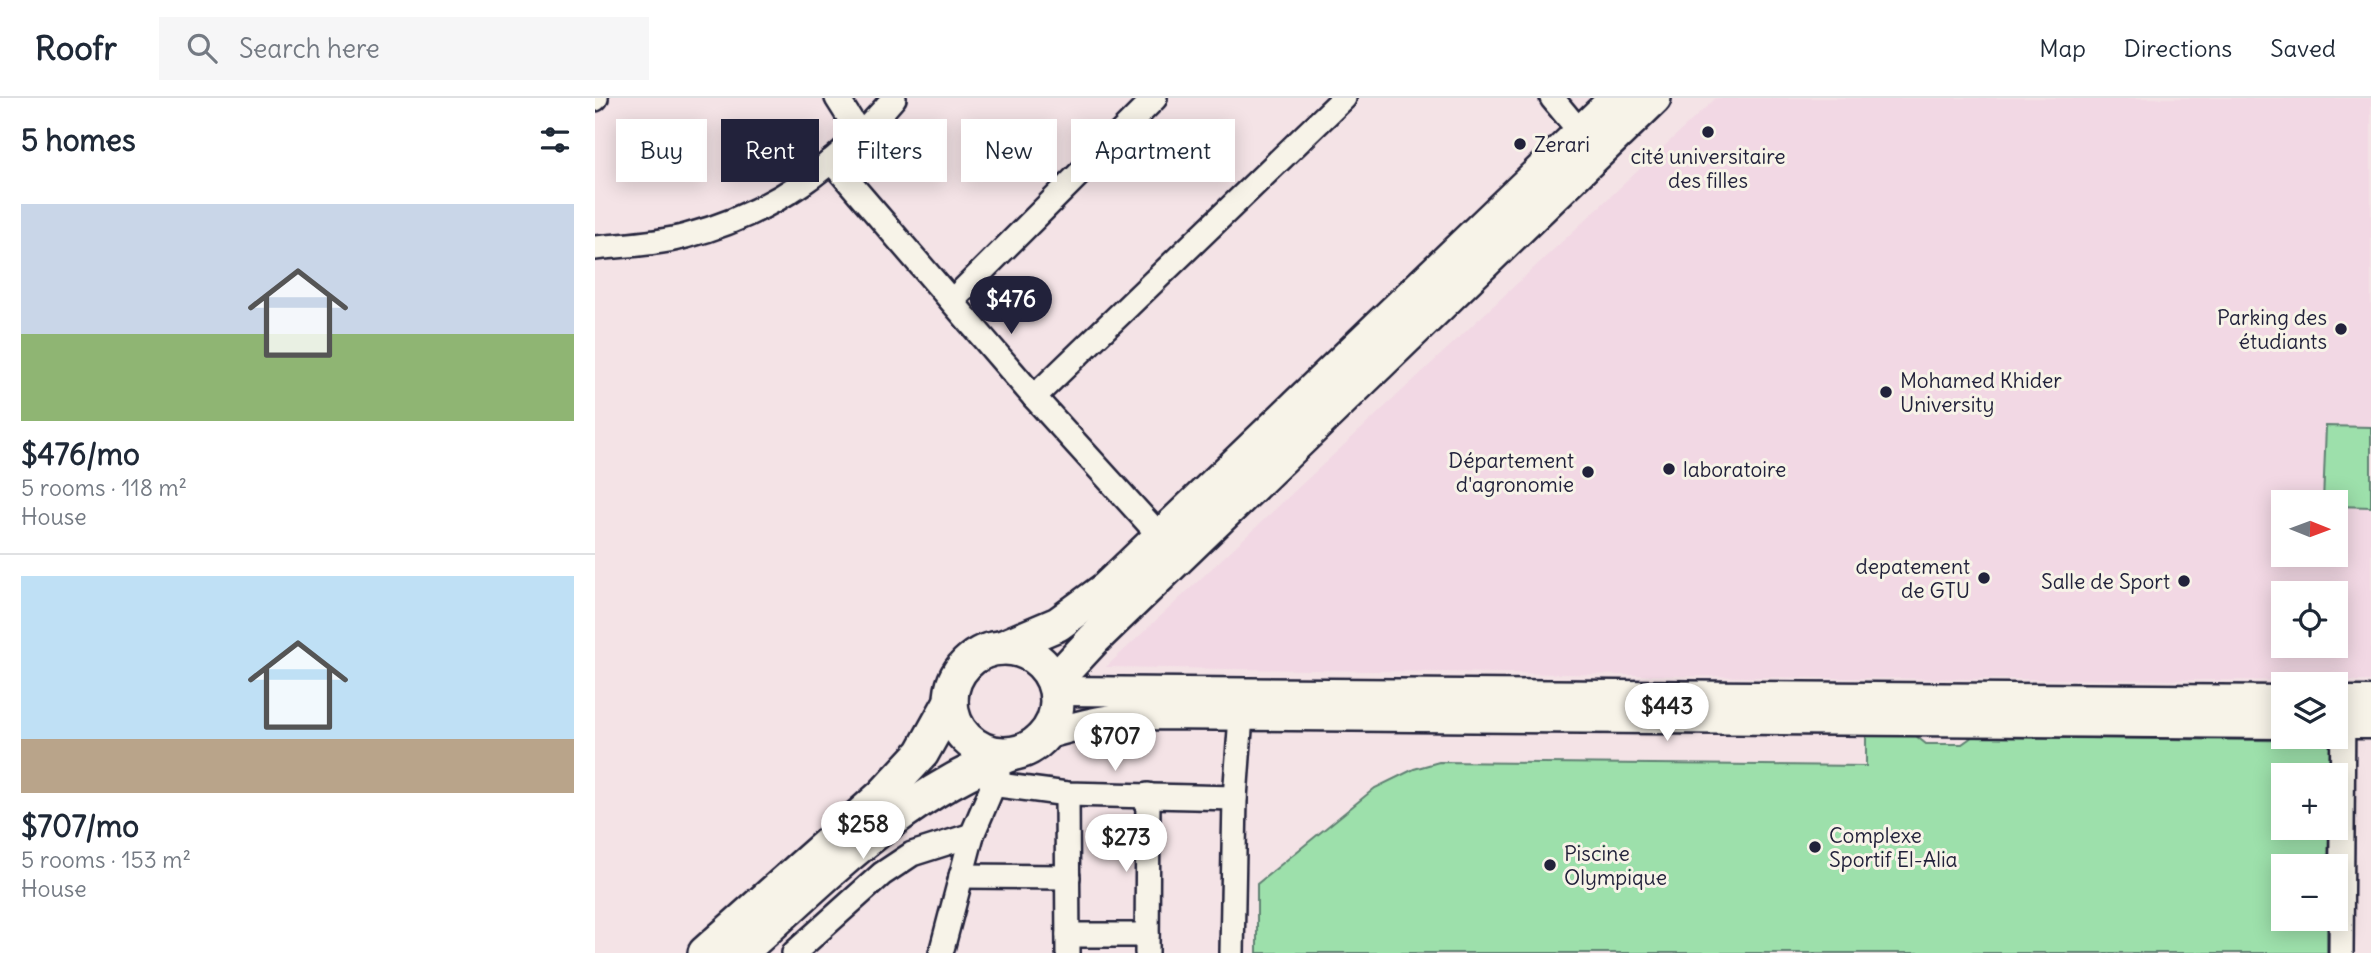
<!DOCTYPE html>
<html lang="en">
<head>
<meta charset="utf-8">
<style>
  body { margin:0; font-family:Delius,sans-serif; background:#f6f6f7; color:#1f2937; height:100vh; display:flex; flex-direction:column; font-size:26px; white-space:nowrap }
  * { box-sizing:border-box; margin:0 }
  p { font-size:23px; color:#747a83 }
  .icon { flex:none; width:38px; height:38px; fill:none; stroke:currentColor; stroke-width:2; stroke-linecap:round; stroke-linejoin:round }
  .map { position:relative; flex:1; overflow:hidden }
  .sheet { display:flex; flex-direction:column; background:#fff; width:595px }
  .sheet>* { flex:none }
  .hud { position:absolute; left:21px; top:21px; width:665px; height:63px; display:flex; gap:14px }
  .needle { width:46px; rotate:91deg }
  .fabs { position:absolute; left:1676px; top:392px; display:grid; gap:14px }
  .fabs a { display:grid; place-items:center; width:77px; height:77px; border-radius:0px; background:#fff; box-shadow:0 4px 18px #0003; font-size:35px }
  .price { position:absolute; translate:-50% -60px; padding:0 16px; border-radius:24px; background:#fff; color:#222; font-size:23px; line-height:46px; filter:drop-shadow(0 2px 4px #0008) }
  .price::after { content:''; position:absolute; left:50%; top:42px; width:21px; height:16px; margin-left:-10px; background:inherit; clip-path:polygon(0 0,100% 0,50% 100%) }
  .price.selected { background:#22223b; color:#fff }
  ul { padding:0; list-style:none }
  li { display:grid; align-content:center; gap:14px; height:371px; padding:0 21px }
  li+li { border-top:2px solid #e0e1e3 }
  li span { display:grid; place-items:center; height:217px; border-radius:0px; color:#555 }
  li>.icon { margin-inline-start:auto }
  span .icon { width:126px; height:126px; fill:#fffc; stroke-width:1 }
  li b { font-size:30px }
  h2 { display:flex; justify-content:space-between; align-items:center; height:84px; padding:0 21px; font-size:30px }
  .chip { padding:0 24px; border-radius:0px; background:#fff; box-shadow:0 4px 18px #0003; font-size:24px; line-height:63px }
  .chip.selected { background:#22223b; color:#fff }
  header { display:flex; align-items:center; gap:42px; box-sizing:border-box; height:98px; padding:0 35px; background:#fff; border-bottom:2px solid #e0e1e3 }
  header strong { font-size:33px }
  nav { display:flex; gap:38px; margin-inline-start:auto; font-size:24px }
  .search { width:490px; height:63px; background:#f6f6f7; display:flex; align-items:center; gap:18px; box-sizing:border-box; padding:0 24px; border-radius:0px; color:#747a83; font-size:26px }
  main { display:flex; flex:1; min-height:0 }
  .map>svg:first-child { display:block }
  .built { fill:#f2d8e4; fill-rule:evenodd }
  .green { fill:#9de0ab; stroke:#608173; stroke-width:2 }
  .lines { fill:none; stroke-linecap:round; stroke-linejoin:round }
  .minor-casing { stroke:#22223b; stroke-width:28 }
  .major-casing { stroke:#22223b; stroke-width:33 }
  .highway-casing { stroke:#22223b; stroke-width:38 }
  .minor { stroke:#f7f3e8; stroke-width:23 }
  .major { stroke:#f7f3e8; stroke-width:28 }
  .highway { stroke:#f7f3e8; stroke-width:33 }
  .poi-dot { fill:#22223b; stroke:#f7f3e8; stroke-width:2.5 }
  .labels { text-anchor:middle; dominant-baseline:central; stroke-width:6; stroke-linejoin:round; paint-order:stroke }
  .poi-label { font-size:21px; fill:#22223b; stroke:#f7f3e8; text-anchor:start }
</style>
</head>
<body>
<header>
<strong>Roofr</strong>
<div class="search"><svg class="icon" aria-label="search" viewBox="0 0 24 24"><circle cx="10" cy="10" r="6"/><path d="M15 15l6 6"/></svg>Search here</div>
<nav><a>Map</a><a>Directions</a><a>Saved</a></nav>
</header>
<main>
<section class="sheet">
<h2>5 homes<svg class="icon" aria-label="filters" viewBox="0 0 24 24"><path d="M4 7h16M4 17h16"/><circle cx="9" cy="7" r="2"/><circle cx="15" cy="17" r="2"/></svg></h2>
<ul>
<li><span style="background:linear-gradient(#c9d6e8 60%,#8fb573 0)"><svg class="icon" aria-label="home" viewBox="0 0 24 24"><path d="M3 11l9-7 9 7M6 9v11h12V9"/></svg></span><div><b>$476/mo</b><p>5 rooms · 118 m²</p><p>House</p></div></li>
<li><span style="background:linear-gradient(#bfe0f5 75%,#b9a48a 0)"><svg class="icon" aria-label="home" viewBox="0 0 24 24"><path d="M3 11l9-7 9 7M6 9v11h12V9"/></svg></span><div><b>$707/mo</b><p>5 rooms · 153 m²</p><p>House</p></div></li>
</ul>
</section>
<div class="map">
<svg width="1776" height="855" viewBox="0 0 1776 855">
  <rect width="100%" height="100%" fill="#f4e3e6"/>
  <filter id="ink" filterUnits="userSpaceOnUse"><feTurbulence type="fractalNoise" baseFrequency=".0143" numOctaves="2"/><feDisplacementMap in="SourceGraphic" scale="14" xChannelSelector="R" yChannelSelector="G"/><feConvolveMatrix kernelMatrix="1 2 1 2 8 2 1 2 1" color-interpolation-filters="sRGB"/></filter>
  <g filter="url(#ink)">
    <path class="built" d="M1121,0H1776V583L1234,580L511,569ZM1689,404H1741V457H1689ZM1689,495H1741V548H1689Z"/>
    <g class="green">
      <polygon points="1731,328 1776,329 1776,409 1741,408 1741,404 1728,404"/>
      <polygon points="1271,637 1321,638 1331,646 1367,646 1377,639 1735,643 1734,677 1689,677 1689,730 1734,730 1733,768 1689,768 1689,821 1732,821 1732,855 662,855 662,786 780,690 819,671 844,664 1271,668"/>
    </g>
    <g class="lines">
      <defs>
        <g id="minor">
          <polyline points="242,0 266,38"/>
          <polyline points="957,0 986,35"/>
          <polyline points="0,1 1,0"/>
          <polyline points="236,63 439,299 566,439"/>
          <path d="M0,150C30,147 62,146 91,138C179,115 241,68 299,0"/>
          <polyline points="357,203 560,0"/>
          <polyline points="439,299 749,0"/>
          <polyline points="396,686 472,696 640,700"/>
          <polyline points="472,696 473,855"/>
          <polyline points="366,778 473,779"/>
          <polyline points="473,837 552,837"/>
          <polyline points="199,855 287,776 317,756 377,737"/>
          <polyline points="346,855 377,737 403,676"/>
          <polyline points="552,855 553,697"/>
          <polyline points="637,855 640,700 646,618"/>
          <polyline points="1746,855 1748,609"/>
        </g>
        <g id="major">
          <polyline points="462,593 1689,602"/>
          <polyline points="1741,603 1776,603"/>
          <polyline points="1741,626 1776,626"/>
          <path d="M450,637C487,626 520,618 559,617L1689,626"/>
        </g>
        <g id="highway">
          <polyline points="406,550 463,526 512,490 1022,0"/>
          <circle cx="409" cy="603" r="53"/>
          <polyline points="459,584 499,541 1059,0"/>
          <polyline points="110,855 288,697 327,655 356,603"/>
          <path d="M145,855C228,781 310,694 416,656"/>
        </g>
      </defs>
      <use href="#minor" class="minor-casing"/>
      <use href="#major" class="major-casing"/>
      <use href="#highway" class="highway-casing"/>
      <use href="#minor" class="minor"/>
      <use href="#major" class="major"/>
      <use href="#highway" class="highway"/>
    </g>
  </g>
  <g class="poi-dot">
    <circle cx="1113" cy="34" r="7"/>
    <circle cx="925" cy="46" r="7"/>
    <circle cx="1746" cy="231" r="7"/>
    <circle cx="1291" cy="294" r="7"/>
    <circle cx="1074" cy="371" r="7"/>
    <circle cx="993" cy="374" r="7"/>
    <circle cx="1389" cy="480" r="7"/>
    <circle cx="1589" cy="483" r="7"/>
    <circle cx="1220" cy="749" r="7"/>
    <circle cx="955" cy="767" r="7"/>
  </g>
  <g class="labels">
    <g class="poi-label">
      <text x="939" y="46">Zerari</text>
      <text x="1113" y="58" text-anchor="middle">cité universitaire<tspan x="1113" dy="24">des filles</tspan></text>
      <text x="1732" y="219" text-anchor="end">Parking des<tspan x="1732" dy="24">étudiants</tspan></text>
      <text x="1305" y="282">Mohamed Khider<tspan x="1305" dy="24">University</tspan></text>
      <text x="979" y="362" text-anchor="end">Département<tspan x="979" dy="24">d'agronomie</tspan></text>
      <text x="1088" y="371">laboratoire</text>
      <text x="1375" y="468" text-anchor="end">depatement<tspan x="1375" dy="24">de GTU</tspan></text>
      <text x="1575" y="483" text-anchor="end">Salle de Sport</text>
      <text x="1234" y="737">Complexe<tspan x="1234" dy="24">Sportif El-Alia</tspan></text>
      <text x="969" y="755">Piscine<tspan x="969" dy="24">Olympique</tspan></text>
    </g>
  </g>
</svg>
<div class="fabs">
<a><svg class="needle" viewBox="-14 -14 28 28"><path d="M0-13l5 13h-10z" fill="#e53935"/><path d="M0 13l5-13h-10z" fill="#747a83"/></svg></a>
<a><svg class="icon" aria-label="locate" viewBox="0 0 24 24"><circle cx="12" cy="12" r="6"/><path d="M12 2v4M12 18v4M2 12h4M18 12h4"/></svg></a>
<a><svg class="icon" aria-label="layers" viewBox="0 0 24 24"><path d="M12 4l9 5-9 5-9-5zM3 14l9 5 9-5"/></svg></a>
<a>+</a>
<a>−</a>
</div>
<b class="price selected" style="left:416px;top:238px">$476</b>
<b class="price" style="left:1072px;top:645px">$443</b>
<b class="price" style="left:520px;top:675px">$707</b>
<b class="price" style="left:268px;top:763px">$258</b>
<b class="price" style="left:531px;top:776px">$273</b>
<div class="hud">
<a class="chip">Buy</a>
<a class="chip selected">Rent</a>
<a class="chip">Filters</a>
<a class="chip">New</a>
<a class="chip">Apartment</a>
</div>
</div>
</main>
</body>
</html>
